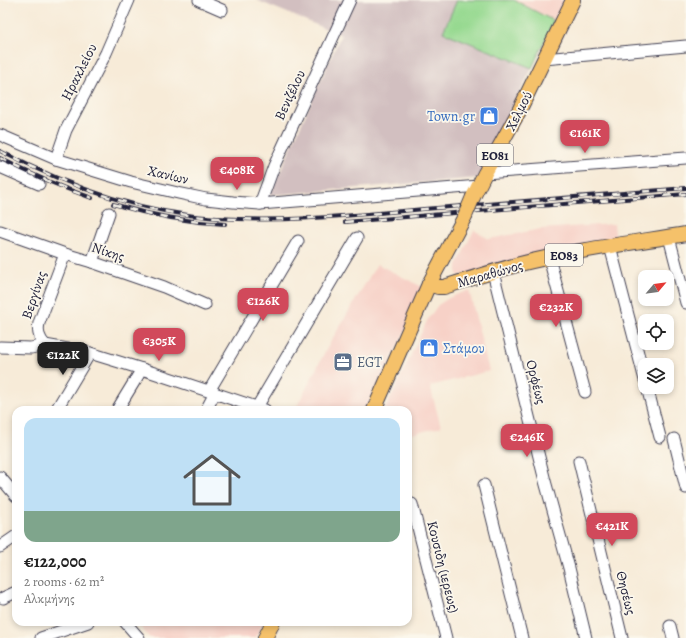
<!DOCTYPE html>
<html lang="en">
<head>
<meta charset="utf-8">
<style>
  body { margin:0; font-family:Alegreya,serif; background:#f2f2f2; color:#222; height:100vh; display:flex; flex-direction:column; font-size:15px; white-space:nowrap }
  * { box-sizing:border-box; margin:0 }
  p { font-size:13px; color:#767676 }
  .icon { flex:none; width:22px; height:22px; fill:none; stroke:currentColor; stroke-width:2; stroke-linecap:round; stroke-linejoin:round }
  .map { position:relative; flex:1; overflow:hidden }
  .details { position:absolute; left:12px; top:406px; width:400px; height:220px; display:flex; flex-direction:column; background:#fff; border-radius:12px; box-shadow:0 2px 6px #0003 }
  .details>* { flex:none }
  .needle { width:26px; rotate:61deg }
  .controls { position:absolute; left:638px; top:270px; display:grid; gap:8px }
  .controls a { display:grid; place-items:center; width:36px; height:36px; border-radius:8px; background:#fff; box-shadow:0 2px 6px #0003; font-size:20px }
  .price { position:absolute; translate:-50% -34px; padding:0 9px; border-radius:8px; background:#d1495b; color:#fff; font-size:13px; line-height:26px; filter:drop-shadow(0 1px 2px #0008) }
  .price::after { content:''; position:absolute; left:50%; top:24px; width:12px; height:9px; margin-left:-6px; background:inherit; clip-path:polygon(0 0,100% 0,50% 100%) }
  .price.active { background:#222; color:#fff }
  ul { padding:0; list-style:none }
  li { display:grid; align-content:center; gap:8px; height:212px; padding:0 12px }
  li span { display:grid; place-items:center; height:124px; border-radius:12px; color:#555 }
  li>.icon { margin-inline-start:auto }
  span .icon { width:72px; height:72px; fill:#fffc; stroke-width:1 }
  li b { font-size:17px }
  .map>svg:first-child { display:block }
  .built { fill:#f7d1c7 }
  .industrial { fill:#d2bfc0 }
  .green { fill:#96d990; stroke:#5c7e66 }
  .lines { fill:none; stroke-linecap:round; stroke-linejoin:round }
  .minor-casing { stroke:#424053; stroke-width:13 }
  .major-casing { stroke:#424053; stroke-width:16 }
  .minor { stroke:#fff; stroke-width:11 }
  .major { stroke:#f5c16b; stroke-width:14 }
  .rail-casing { stroke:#22223b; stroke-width:4 }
  .rail { stroke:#fbf7ec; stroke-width:2.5; stroke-dasharray:8; stroke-linecap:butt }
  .major-bridge-casing { stroke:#424053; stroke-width:16; stroke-linecap:butt }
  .major-bridge { stroke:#f5c16b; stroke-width:14 }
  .labels { text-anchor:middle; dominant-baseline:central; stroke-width:3.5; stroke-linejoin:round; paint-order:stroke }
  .shield { fill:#fbf7ec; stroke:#636270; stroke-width:1 }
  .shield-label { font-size:13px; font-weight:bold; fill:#22223b }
  .street-label { font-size:14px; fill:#22223b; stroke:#fbf7ec }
  .shop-label { font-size:14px; fill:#366cbe; stroke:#fbf7ec; text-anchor:end }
  .service-label { font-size:14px; fill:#4e5e75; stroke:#fbf7ec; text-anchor:start }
</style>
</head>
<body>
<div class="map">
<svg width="686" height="638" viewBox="0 0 686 638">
  <rect width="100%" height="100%" fill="#fbf7ec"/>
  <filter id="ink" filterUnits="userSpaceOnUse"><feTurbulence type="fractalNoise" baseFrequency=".025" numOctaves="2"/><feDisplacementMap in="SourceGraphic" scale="8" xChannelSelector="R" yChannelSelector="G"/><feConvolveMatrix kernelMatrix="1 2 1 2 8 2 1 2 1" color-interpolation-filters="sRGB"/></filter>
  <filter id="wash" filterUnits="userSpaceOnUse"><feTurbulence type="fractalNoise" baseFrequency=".012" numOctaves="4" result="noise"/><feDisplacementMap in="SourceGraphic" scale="16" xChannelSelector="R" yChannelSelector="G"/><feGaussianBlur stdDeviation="0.9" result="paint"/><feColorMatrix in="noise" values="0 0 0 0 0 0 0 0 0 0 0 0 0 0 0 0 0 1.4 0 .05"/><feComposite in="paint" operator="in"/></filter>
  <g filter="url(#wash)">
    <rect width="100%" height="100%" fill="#f7ebd8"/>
    <g class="built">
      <polygon points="514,0 564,0 554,21"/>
      <polygon points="614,224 616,241 469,276 457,275 457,265 474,230 489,239 541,229"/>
      <polygon points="377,264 426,289 367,410 295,410 327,348"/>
      <polygon points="469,290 489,371 430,386 441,427 408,435 408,410 385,410 428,319 438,305 449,298"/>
      <polygon points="136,622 261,622 263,623 255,638 150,638"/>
    </g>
    <polygon class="industrial" points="256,0 457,0 443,32 532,68 479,178 270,195 341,35"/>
    <polygon class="green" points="457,0 514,0 554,21 532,68 443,32"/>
  </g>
  <g filter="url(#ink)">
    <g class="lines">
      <defs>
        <g id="minor">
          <polyline points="199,0 222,10"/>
          <polyline points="544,59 686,46"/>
          <polyline points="0,135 56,159 131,182 178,193 206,199 233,202 260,204 479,186"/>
          <polyline points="56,159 66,130 106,53 129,0"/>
          <polyline points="0,167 39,184"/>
          <polyline points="485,173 686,158"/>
          <polyline points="260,204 274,166 350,0"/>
          <polyline points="0,231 65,254 92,262 164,287 205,305"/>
          <polyline points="669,237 686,303"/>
          <polyline points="610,246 645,380"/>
          <polyline points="549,258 585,392"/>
          <polyline points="92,262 109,213"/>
          <polyline points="493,272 545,481 569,568 586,638"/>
          <polyline points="45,345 90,353 142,369 265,410"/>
          <path d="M45,345C39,338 37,332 39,323L65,254"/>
          <polyline points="0,347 31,348 45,345"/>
          <polyline points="647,387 660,437"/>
          <polyline points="209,391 298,241"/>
          <polyline points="257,407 357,238"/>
          <polyline points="56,410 90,353"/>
          <polyline points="117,410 142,369"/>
          <polyline points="206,410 215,393"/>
          <polyline points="674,439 686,488"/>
          <polyline points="579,461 622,638"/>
          <polyline points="0,477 16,496"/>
          <polyline points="484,485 522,638"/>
          <polyline points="412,504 446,638"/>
          <polyline points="0,547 16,536"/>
          <polyline points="3,598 16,592"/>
          <polyline points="125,622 139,638"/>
          <polyline points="670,626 673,638"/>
          <polyline points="41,638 88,622"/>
        </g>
        <g id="major">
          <polyline points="473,197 485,173 518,113 573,0"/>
          <path d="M429,284L438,287H444C469,279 495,271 520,264C575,250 631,243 686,234"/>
          <polyline points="374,410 429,284 465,216"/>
          <polyline points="265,638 273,622"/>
        </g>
      </defs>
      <use href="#minor" class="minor-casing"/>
      <use href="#major" class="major-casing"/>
      <use href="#minor" class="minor"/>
      <use href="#major" class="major"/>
      <defs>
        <g id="rail">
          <path d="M0,151C67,186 140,213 217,218C290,223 364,214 437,208C520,202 603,195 686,188"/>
          <path d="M0,158C30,174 60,187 92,198"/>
          <path d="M113,204C149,215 187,222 225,224"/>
          <polyline points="345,222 686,194"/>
        </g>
      </defs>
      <use href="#rail" class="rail-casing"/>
      <use href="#rail" class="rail"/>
      <defs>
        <polyline id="major-bridge" points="465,216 473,197"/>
      </defs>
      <use href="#major-bridge" class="major-bridge-casing"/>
      <use href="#major-bridge" class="major-bridge"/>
    </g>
  </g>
  <defs>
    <symbol id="shop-square" viewBox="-11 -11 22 22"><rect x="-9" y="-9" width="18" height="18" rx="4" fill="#3f7fe0" stroke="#fbf7ec"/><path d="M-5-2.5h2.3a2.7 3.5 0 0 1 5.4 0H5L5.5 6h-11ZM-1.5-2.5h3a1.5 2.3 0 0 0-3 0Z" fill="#fff"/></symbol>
    <symbol id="office-square" viewBox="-11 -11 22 22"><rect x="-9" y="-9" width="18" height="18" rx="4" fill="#5c6f8a" stroke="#fbf7ec"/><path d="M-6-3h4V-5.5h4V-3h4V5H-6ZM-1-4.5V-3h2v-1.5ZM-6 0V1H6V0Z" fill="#fff"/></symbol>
  </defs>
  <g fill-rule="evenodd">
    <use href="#shop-square" x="478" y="105" width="22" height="22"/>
    <use href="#shop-square" x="418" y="337" width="22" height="22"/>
    <use href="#office-square" x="332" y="351" width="22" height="22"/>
  </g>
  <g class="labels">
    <g class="shield">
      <rect x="477" y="144" width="36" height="22" rx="3"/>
      <rect x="545" y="244" width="38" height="22" rx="3"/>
    </g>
    <g class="shield-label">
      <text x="495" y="155">ΕΟ81</text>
      <text x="564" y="255">ΕΟ83</text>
    </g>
    <g class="street-label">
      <text transform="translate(79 72) rotate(-63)">Ηρακλείου</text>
      <text transform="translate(290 95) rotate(-65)">Βενιζέλου</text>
      <text transform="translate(519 111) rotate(-63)">Χελμού</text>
      <text transform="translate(168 175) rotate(13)">Χανίων</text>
      <text transform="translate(108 252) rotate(18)">Νίκης</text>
      <text transform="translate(490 274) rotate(-16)">Μαραθώνος</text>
      <text transform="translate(34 295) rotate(-71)">Βεργίνας</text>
      <text transform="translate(536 382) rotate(76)">Ορφέως</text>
      <text transform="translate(443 567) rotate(76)">Κουσιδη (ιερεως)</text>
      <text transform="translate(626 593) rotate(76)">Θησέως</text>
    </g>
    <g class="shop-label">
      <text x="475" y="116">Town.gr</text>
      <text x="443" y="348" text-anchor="start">Στάμου</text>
    </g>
    <g class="service-label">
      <text x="357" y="362">EGT</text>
    </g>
  </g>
</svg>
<div class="controls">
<a><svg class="needle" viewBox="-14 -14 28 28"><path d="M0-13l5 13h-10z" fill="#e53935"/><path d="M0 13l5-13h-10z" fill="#767676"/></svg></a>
<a><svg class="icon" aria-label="locate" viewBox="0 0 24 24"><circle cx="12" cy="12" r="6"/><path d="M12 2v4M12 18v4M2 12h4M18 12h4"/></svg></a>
<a><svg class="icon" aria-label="layers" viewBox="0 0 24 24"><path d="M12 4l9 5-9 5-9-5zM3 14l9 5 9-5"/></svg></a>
</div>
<b class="price" style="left:585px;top:154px">€161K</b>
<b class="price" style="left:237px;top:191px">€408K</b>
<b class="price" style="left:263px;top:322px">€126K</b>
<b class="price" style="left:556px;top:328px">€232K</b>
<b class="price" style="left:159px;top:362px">€305K</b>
<b class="price active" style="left:63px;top:376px">€122K</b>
<b class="price" style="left:527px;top:458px">€246K</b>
<b class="price" style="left:612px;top:547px">€421K</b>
<section class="details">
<ul>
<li><span style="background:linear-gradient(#bfe0f5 75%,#7fa58c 0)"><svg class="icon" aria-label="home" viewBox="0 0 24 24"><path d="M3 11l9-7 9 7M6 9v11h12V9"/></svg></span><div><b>€122,000</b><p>2 rooms · 62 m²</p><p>Αλκμήνης</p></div></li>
</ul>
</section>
</div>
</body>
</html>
